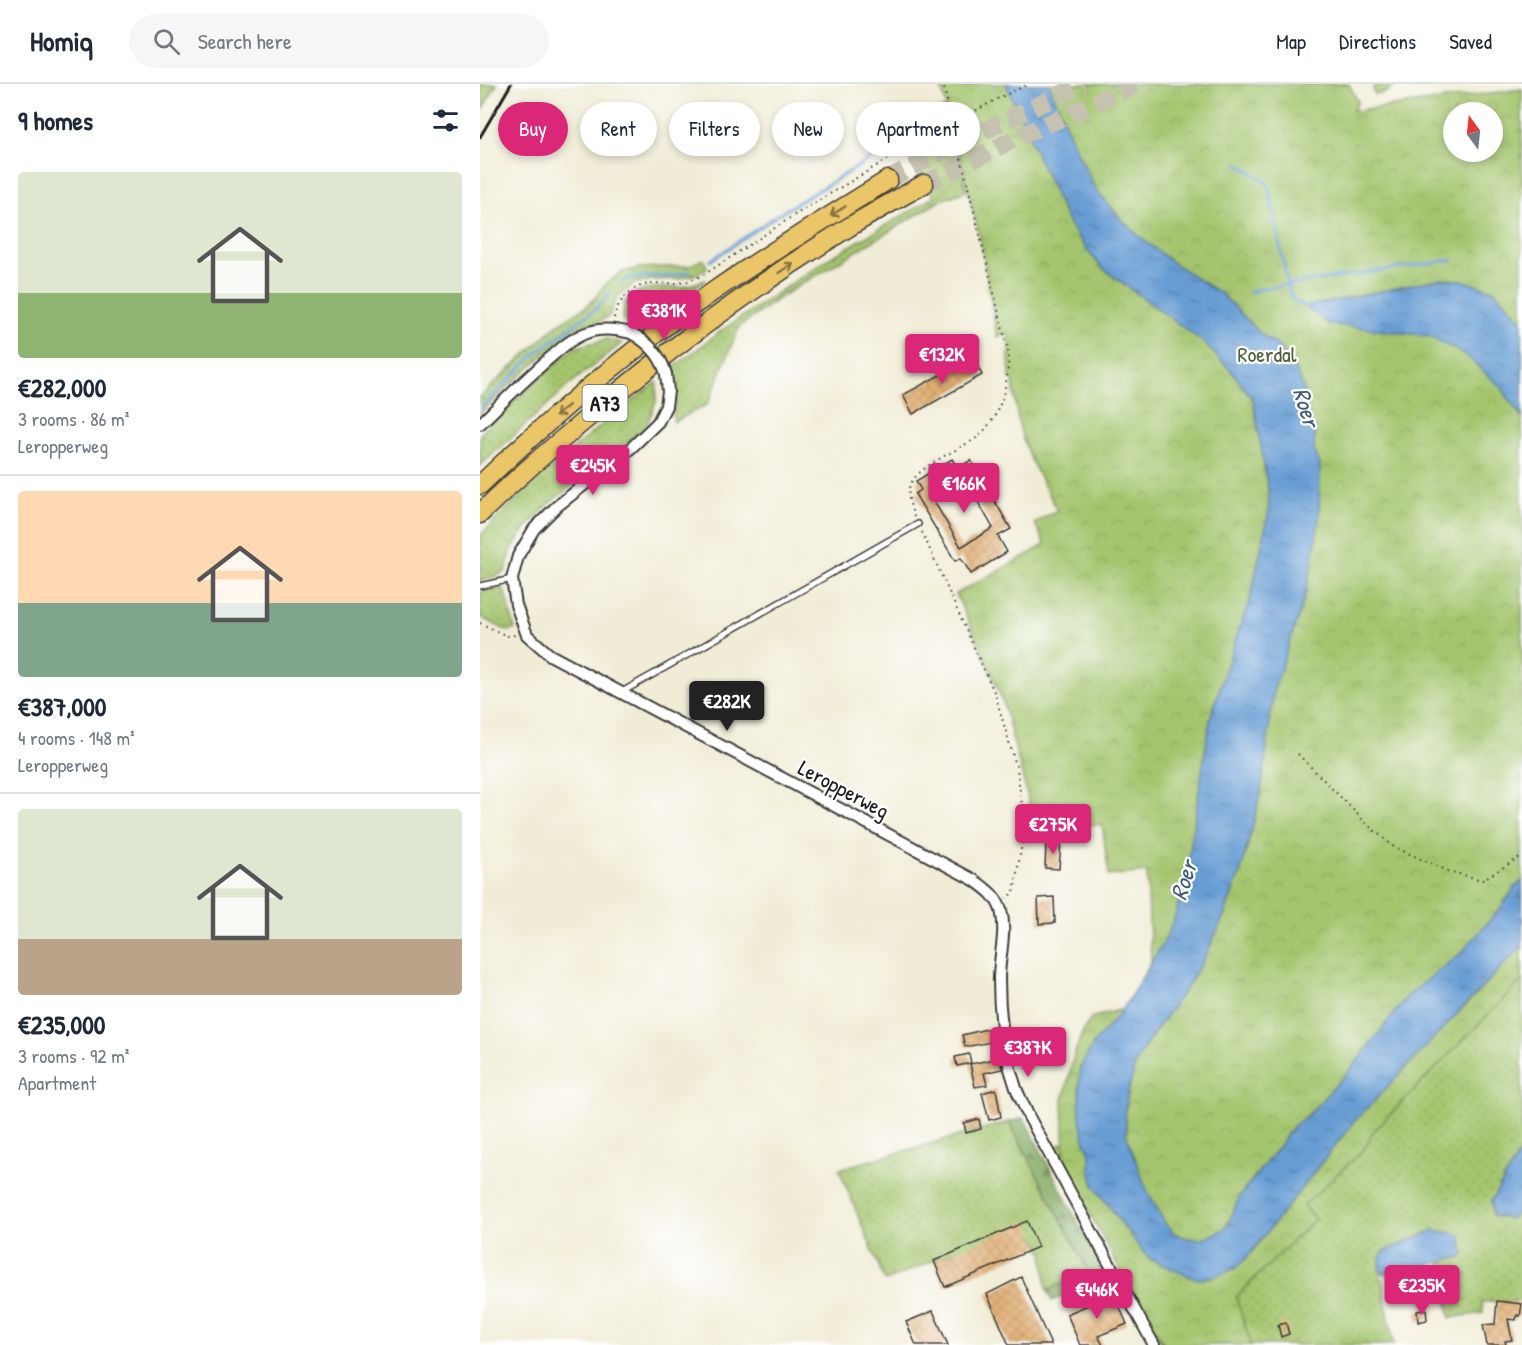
<!DOCTYPE html>
<html lang="en">
<head>
<meta charset="utf-8">
<style>
  body { margin:0; font-family:"Patrick Hand",sans-serif; background:#f6f6f7; color:#1f2937; height:100vh; display:flex; flex-direction:column; font-size:22px; white-space:nowrap }
  * { box-sizing:border-box; margin:0 }
  p { font-size:20px; color:#747a83 }
  .icon { flex:none; width:33px; height:33px; fill:none; stroke:currentColor; stroke-width:2; stroke-linecap:round; stroke-linejoin:round }
  .map { position:relative; flex:1; overflow:hidden }
  .drawer { display:flex; flex-direction:column; background:#fff; width:480px }
  .drawer>* { flex:none }
  .top-card { position:absolute; left:18px; top:18px; width:570px; height:54px; display:flex; gap:12px }
  .needle { width:39px; rotate:345deg }
  .controls { position:absolute; left:963px; top:18px; display:grid; gap:12px }
  .controls a { display:grid; place-items:center; width:60px; height:60px; border-radius:50%; background:#fff; box-shadow:0 3px 9px #0003; font-size:30px }
  .price { position:absolute; translate:-50% -51px; padding:0 14px; border-radius:6px; background:#db2777; color:#fff; font-size:20px; line-height:39px; filter:drop-shadow(0 2px 3px #0008) }
  .price::after { content:''; position:absolute; left:50%; top:36px; width:18px; height:14px; margin-left:-9px; background:inherit; clip-path:polygon(0 0,100% 0,50% 100%) }
  .price.current { background:#222; color:#fff }
  ul { padding:0; list-style:none }
  li { display:grid; align-content:center; gap:12px; height:318px; padding:0 18px }
  li+li { border-top:2px solid #e0e1e3 }
  li span { display:grid; place-items:center; height:186px; border-radius:6px; color:#555 }
  li>.icon { margin-inline-start:auto }
  span .icon { width:108px; height:108px; fill:#fffc; stroke-width:1 }
  li b { font-size:26px }
  h2 { display:flex; justify-content:space-between; align-items:center; height:72px; padding:0 18px; font-size:26px }
  .tag { padding:0 21px; border-radius:27px; background:#fff; box-shadow:0 3px 9px #0003; font-size:21px; line-height:54px }
  .tag.current { background:#db2777; color:#fff }
  header { display:flex; align-items:center; gap:36px; box-sizing:border-box; height:84px; padding:0 30px; background:#fff; border-bottom:2px solid #e0e1e3 }
  header strong { font-size:28px }
  nav { display:flex; gap:33px; margin-inline-start:auto; font-size:21px }
  .search { width:420px; height:54px; background:#f6f6f7; display:flex; align-items:center; gap:15px; box-sizing:border-box; padding:0 21px; border-radius:33px; color:#747a83; font-size:22px }
  main { display:flex; flex:1; min-height:0 }
  .map>svg:first-child { display:block }
  .grass { fill:url(#grass-dots); stroke:#607044; stroke-width:1.5 }
  .forest { fill:url(#forest-firs); stroke:#50633e; stroke-width:1.5 }
  .wetland { fill:url(#wetland-marsh); stroke:#607044; stroke-width:1.5 }
  .park { fill:url(#park-crowns); stroke:#607044; stroke-width:1.5; fill-rule:evenodd }
  .water { fill:url(#water-ripples); stroke:#425c78; stroke-width:1.5 }
  .lines { fill:none; stroke-linecap:round; stroke-linejoin:round }
  .stream { stroke:#689dd4; stroke-width:3 }
  .building { fill:url(#building-cross-hatch); fill-rule:evenodd }
  .highway-tunnel { stroke:#c6c2b1; stroke-width:18; stroke-dasharray:18 9; stroke-linecap:butt }
  .lane-casing { stroke:#3c3b38; stroke-width:8 }
  .street-casing { stroke:#3c3b38; stroke-width:14 }
  .highway-casing { stroke:#3c3b38; stroke-width:21 }
  .path { stroke:#3c3b38; stroke-width:2; stroke-dasharray:1.5 4.5; stroke-linecap:butt }
  .lane { stroke:#fff; stroke-width:5 }
  .street { stroke:#fff; stroke-width:10 }
  .highway { stroke:#ebc669; stroke-width:18 }
  .rail { stroke:#1c1c1c; stroke-width:3 }
  .street-bridge-casing { stroke:#3c3b38; stroke-width:14; stroke-linecap:butt }
  .street-bridge { stroke:#fff; stroke-width:10 }
  .oneway { stroke:#847142 }
  .labels { text-anchor:middle; dominant-baseline:central; stroke-width:4.5; stroke-linejoin:round; paint-order:stroke }
  .shield { fill:#fff; stroke:#606060; stroke-width:1.5 }
  .shield-label { font-size:21px; font-weight:bold; fill:#1c1c1c }
  .park-label { font-size:22px; fill:#52603c; stroke:#fff }
  .street-label { font-size:22px; fill:#1c1c1c; stroke:#fff }
  .water-label { font-size:24px; font-style:italic; fill:#425c78; stroke:#fff }
</style>
</head>
<body>
<header>
<strong>Homiq</strong>
<div class="search"><svg class="icon" aria-label="search" viewBox="0 0 24 24"><circle cx="10" cy="10" r="6"/><path d="M15 15l6 6"/></svg>Search here</div>
<nav><a>Map</a><a>Directions</a><a>Saved</a></nav>
</header>
<main>
<section class="drawer">
<h2>9 homes<svg class="icon" aria-label="filters" viewBox="0 0 24 24"><path d="M4 7h16M4 17h16"/><circle cx="9" cy="7" r="2"/><circle cx="15" cy="17" r="2"/></svg></h2>
<ul>
<li><span style="background:linear-gradient(#dfe7d0 65%,#8fb573 0)"><svg class="icon" aria-label="home" viewBox="0 0 24 24"><path d="M3 11l9-7 9 7M6 9v11h12V9"/></svg></span><div><b>€282,000</b><p>3 rooms · 86 m²</p><p>Leropperweg</p></div></li>
<li><span style="background:linear-gradient(#ffd9b3 60%,#7fa58c 0)"><svg class="icon" aria-label="home" viewBox="0 0 24 24"><path d="M3 11l9-7 9 7M6 9v11h12V9"/></svg></span><div><b>€387,000</b><p>4 rooms · 148 m²</p><p>Leropperweg</p></div></li>
<li><span style="background:linear-gradient(#dfe7d0 70%,#b9a48a 0)"><svg class="icon" aria-label="home" viewBox="0 0 24 24"><path d="M3 11l9-7 9 7M6 9v11h12V9"/></svg></span><div><b>€235,000</b><p>3 rooms · 92 m²</p><p>Apartment</p></div></li>
</ul>
</section>
<div class="map">
<svg width="1042" height="1261" viewBox="0 0 1042 1261">
  <defs>
    <pattern id="grass-dots" width="8" height="8" patternUnits="userSpaceOnUse" patternTransform="scale(1.5)"><rect width="8" height="8" fill="#a4c56d"/><path d="M2 2h.1M6 6h.1" fill="none" stroke="#8da95e" stroke-width="1.8" stroke-linecap="round"/></pattern>
    <pattern id="forest-firs" width="22" height="20" patternUnits="userSpaceOnUse" patternTransform="scale(1.5)"><rect width="22" height="20" fill="#83aa60"/><path d="M5 1l3.5 6h-7zM16 11l3.5 6h-7z" fill="#6a8a4e"/></pattern>
    <pattern id="wetland-marsh" width="20" height="14" patternUnits="userSpaceOnUse" patternTransform="scale(1.5)"><rect width="20" height="14" fill="#a4c56d"/><path d="M1 5h8M5 5V1M11 12h8M15 12V8" fill="none" stroke="#8da95e"/></pattern>
    <pattern id="park-crowns" width="20" height="18" patternUnits="userSpaceOnUse" patternTransform="scale(1.5)"><rect width="20" height="18" fill="#a4c56d"/><path d="M2 6a3 3 0 1 1 6 0M12 15a3 3 0 1 1 6 0" fill="none" stroke="#8da95e"/></pattern>
    <pattern id="water-ripples" width="26" height="14" patternUnits="userSpaceOnUse" patternTransform="scale(1.5)"><rect width="26" height="14" fill="#689dd4"/><path d="M2 4q2-2 4 0t4 0M15 11q2-2 4 0t4 0" fill="none" stroke="#557fab"/></pattern>
    <pattern id="building-cross-hatch" width="8" height="8" patternUnits="userSpaceOnUse" patternTransform="scale(1.5)"><rect width="8" height="8" fill="#e2b075"/><path d="M0 0l8 8M0 8l8-8" fill="none" stroke="#c19765"/></pattern>
  </defs>
  <rect width="100%" height="100%" fill="#fff"/>
  <filter id="ink" filterUnits="userSpaceOnUse"><feTurbulence type="fractalNoise" baseFrequency=".0167" numOctaves="2"/><feDisplacementMap in="SourceGraphic" scale="12" xChannelSelector="R" yChannelSelector="G"/><feConvolveMatrix kernelMatrix="1 2 1 2 8 2 1 2 1" color-interpolation-filters="sRGB"/></filter>
  <filter id="wash" filterUnits="userSpaceOnUse"><feTurbulence type="fractalNoise" baseFrequency=".008" numOctaves="4" result="noise"/><feDisplacementMap in="SourceGraphic" scale="24" xChannelSelector="R" yChannelSelector="G"/><feGaussianBlur stdDeviation="1.35" result="paint"/><feColorMatrix in="noise" values="0 0 0 0 0 0 0 0 0 0 0 0 0 0 0 0 0 1.4 0 .05"/><feComposite in="paint" operator="in"/></filter>
  <g filter="url(#wash)">
    <rect width="100%" height="100%" fill="#f0ecd6"/>
    <g class="grass">
      <polygon points="0,0 17,0 0,29"/>
      <polygon points="465,23 486,107 461,116 302,212 259,243 228,320 194,338 193,331 196,315 194,283 242,246 350,174 454,113 433,74 449,64 443,35"/>
      <polygon points="223,175 227,184 214,191 198,195 172,196 155,199 138,212 129,232 119,238 104,241 86,252 31,300 0,330 0,313 77,241 110,220 126,200 142,188 160,184 209,182"/>
      <polygon points="226,196 161,245 143,236 143,229 144,220 157,208 171,204 203,203"/>
      <polygon points="127,255 142,259 90,300 0,382 0,350 40,311 94,264"/>
      <path d="M177,298L176,318L167,340L148,358L70,419L45,445L32,465L25,488L0,498V452C54,396 115,344 177,298Z"/>
      <polygon points="18,504 24,505 35,545 28,547 0,533 0,508"/>
      <polygon points="1042,862 1042,1217 1002,1218 1003,1229 970,1234 960,1178 981,1173 900,1177 900,1187 914,1261 683,1261 674,1248 657,1218 574,1062 604,1055"/>
      <polygon points="529,1038 609,1188 567,1206 563,1169 555,1153 478,1184 472,1169 405,1197 359,1085"/>
    </g>
    <polygon class="forest" points="544,1034 626,1193 572,1217 567,1206 609,1188 529,1038"/>
    <path class="wetland" d="M896,0H918C911,6 904,11 895,10C892,6 893,4 896,0Z"/>
    <path class="park" d="M460,0H869L878,18L873,27L1042,5V896L893,1048L885,1064L823,1122L835,1135L756,1213L771,1261H685L656,1216L585,1082L583,1016L594,971L603,947L611,934L643,925L671,879L667,788L629,792L622,740L551,747V728L545,702L524,621L509,583L476,510L565,461L555,439L577,426C564,400 548,375 541,348C536,331 535,313 533,296L530,294L528,248L517,253L502,163L471,37ZM974,28H1012V68H974Z"/>
    <g class="water">
      <polygon points="526,0 569,0 595,63 615,104 641,135 660,153 692,178 743,211 781,250 795,259 811,277 824,305 826,330 835,348 834,365 840,381 839,436 831,486 824,515 794,605 782,702 774,737 760,789 744,832 725,873 711,897 667,959 655,981 649,1004 645,1028 647,1053 666,1104 685,1139 694,1149 710,1155 721,1155 733,1151 744,1145 749,1137 761,1110 803,1057 812,1043 830,1029 876,979 927,912 981,869 1023,821 1035,803 1042,797 1042,862 872,1040 767,1174 754,1185 739,1191 722,1195 713,1194 672,1176 663,1168 614,1102 610,1086 610,1070 604,1055 600,1035 599,1007 600,984 614,959 643,925 685,856 696,829 709,772 730,635 744,590 771,512 788,431 789,412 773,316 754,290 723,258 622,184 607,166 588,138 569,98"/>
      <polygon points="959,195 981,196 1015,207 1035,228 1042,237 1042,334 1021,303 984,270 950,252 849,240 825,223"/>
      <polygon points="1042,1065 1042,1119 1034,1133 1028,1134 1013,1132 1011,1117"/>
      <path d="M954,1146L974,1149L981,1152L984,1171L981,1173L908,1190L903,1189C898,1184 899,1173 904,1168Z"/>
    </g>
    <g class="lines">
      <g class="stream">
        <polyline points="758,79 788,100 808,202 812,215 827,223"/>
        <polyline points="230,177 296,132 438,46"/>
        <path d="M141,198C157,190 173,193 190,192C197,191 204,189 210,188"/>
        <polyline points="770,208 780,205 972,176"/>
        <polyline points="0,325 56,269 117,224 131,208"/>
      </g>
    </g>
    <g id="blocks">
      <g class="building">
        <polygon points="493,273 502,291 433,330 423,311"/>
        <path d="M472,375L478,384L491,376L531,445L518,452L527,468L491,490L481,474L475,477L435,410L441,406L436,397ZM485,395L513,444L481,463L452,414Z"/>
        <polygon points="572,756 581,757 579,785 565,784 566,760 572,760"/>
        <polygon points="574,813 575,839 559,840 558,814"/>
        <polygon points="515,943 517,957 485,963 482,951"/>
        <polygon points="489,970 491,979 477,982 475,973"/>
        <polygon points="520,974 522,985 504,989 507,1001 495,1003 490,980"/>
        <polygon points="516,1005 521,1033 509,1036 502,1009"/>
        <polygon points="499,1035 501,1045 486,1049 484,1039"/>
        <polygon points="547,1137 558,1163 465,1203 454,1177"/>
        <polygon points="541,1193 571,1261 529,1261 507,1210"/>
        <polygon points="634,1210 647,1240 618,1252 623,1261 600,1261 587,1230"/>
        <polygon points="1017,1217 1042,1220 1040,1232 1037,1231 1036,1236 1028,1235 1032,1256 1025,1257 1026,1261 1007,1261 1003,1241 1015,1240"/>
        <polygon points="946,1225 947,1236 938,1238 937,1227"/>
        <polygon points="453,1227 468,1261 436,1261 426,1238"/>
        <polygon points="806,1239 809,1250 801,1253 798,1241"/>
      </g>
    </g>
  </g>
  <g filter="url(#ink)">
    <use href="#blocks" fill-opacity="0" stroke="#3c3b38" stroke-width="1.5"/>
    <g class="lines">
      <g class="highway-tunnel">
        <polyline points="408,96 468,64 603,0"/>
        <polyline points="444,100 536,54 658,0"/>
      </g>
      <defs>
        <g id="lane">
          <polyline points="0,502 32,495"/>
          <polyline points="142,608 438,440"/>
        </g>
        <g id="street">
          <path d="M186,290L188,307L186,322L178,338L151,364L76,423L54,445L38,472L32,495L36,521L47,551L70,571L494,796C506,805 516,811 521,826C527,848 519,872 519,895C519,931 524,970 536,1004C540,1014 545,1024 549,1033L674,1261"/>
          <path d="M0,340C21,319 42,299 64,279C77,268 90,255 106,249C121,243 136,245 151,249"/>
        </g>
        <g id="highway">
          <path d="M0,401C72,332 150,266 231,209C289,169 348,133 408,96"/>
          <path d="M0,430C31,399 64,370 98,342C183,269 274,202 369,143C394,128 419,114 444,100"/>
        </g>
      </defs>
      <use href="#lane" class="lane-casing"/>
      <use href="#street" class="street-casing"/>
      <use href="#highway" class="highway-casing"/>
      <g class="path">
        <path d="M134,234C137,218 149,205 164,201C175,198 187,200 198,199C208,198 216,194 225,190L313,132L413,72L519,14L549,0"/>
        <path d="M434,433C431,423 426,411 430,401C438,384 465,372 481,363C487,359 495,356 500,351C523,328 527,301 529,271L463,0"/>
        <polyline points="442,448 515,610 537,685 545,741 534,808 526,814"/>
        <polyline points="0,539 27,552 36,551"/>
        <polyline points="818,670 889,742 914,763 968,787 1002,796 1042,772"/>
      </g>
      <use href="#lane" class="lane"/>
      <use href="#street" class="street"/>
      <use href="#highway" class="highway"/>
      <polyline class="rail" points="0,53 31,0"/>
      <defs>
        <path id="street-bridge" d="M151,249C168,258 181,272 186,290"/>
      </defs>
      <use href="#street-bridge" class="street-bridge-casing"/>
      <use href="#street-bridge" class="street-bridge"/>
    </g>
    <defs><path id="oneway-shaft" d="M-6 0H5M1.5-3L5.5 0L1.5 3" fill="none" stroke-width="1.6" stroke-linecap="round" stroke-linejoin="round" transform="scale(1.5)"/></defs>
    <g class="oneway">
      <use href="#oneway-shaft" transform="translate(358 127) rotate(148)"/>
      <use href="#oneway-shaft" transform="translate(306 184) rotate(-33)"/>
      <use href="#oneway-shaft" transform="translate(82 327) rotate(139)"/>
    </g>
  </g>
  <g class="labels">
    <rect class="shield" x="102.5" y="301" width="45" height="36" rx="4.5"/>
    <g class="shield-label">
      <text x="125" y="319">A73</text>
    </g>
    <g class="park-label">
      <text x="787" y="270">Roerdal</text>
    </g>
    <g class="street-label">
      <text transform="translate(364 705) rotate(28)">Leropperweg</text>
    </g>
    <g class="water-label">
      <text transform="translate(827 323) rotate(73)">Roer</text>
      <text transform="translate(703 796) rotate(-73)">Roer</text>
    </g>
  </g>
</svg>
<div class="controls">
<a><svg class="needle" viewBox="-14 -14 28 28"><path d="M0-13l5 13h-10z" fill="#e53935"/><path d="M0 13l5-13h-10z" fill="#747a83"/></svg></a>
</div>
<b class="price" style="left:184px;top:257px">€381K</b>
<b class="price" style="left:462px;top:301px">€132K</b>
<b class="price" style="left:113px;top:412px">€245K</b>
<b class="price" style="left:484px;top:430px">€166K</b>
<b class="price current" style="left:247px;top:648px">€282K</b>
<b class="price" style="left:573px;top:771px">€275K</b>
<b class="price" style="left:548px;top:994px">€387K</b>
<b class="price" style="left:942px;top:1232px">€235K</b>
<b class="price" style="left:617px;top:1236px">€446K</b>
<div class="top-card">
<a class="tag current">Buy</a>
<a class="tag">Rent</a>
<a class="tag">Filters</a>
<a class="tag">New</a>
<a class="tag">Apartment</a>
</div>
</div>
</main>
</body>
</html>
